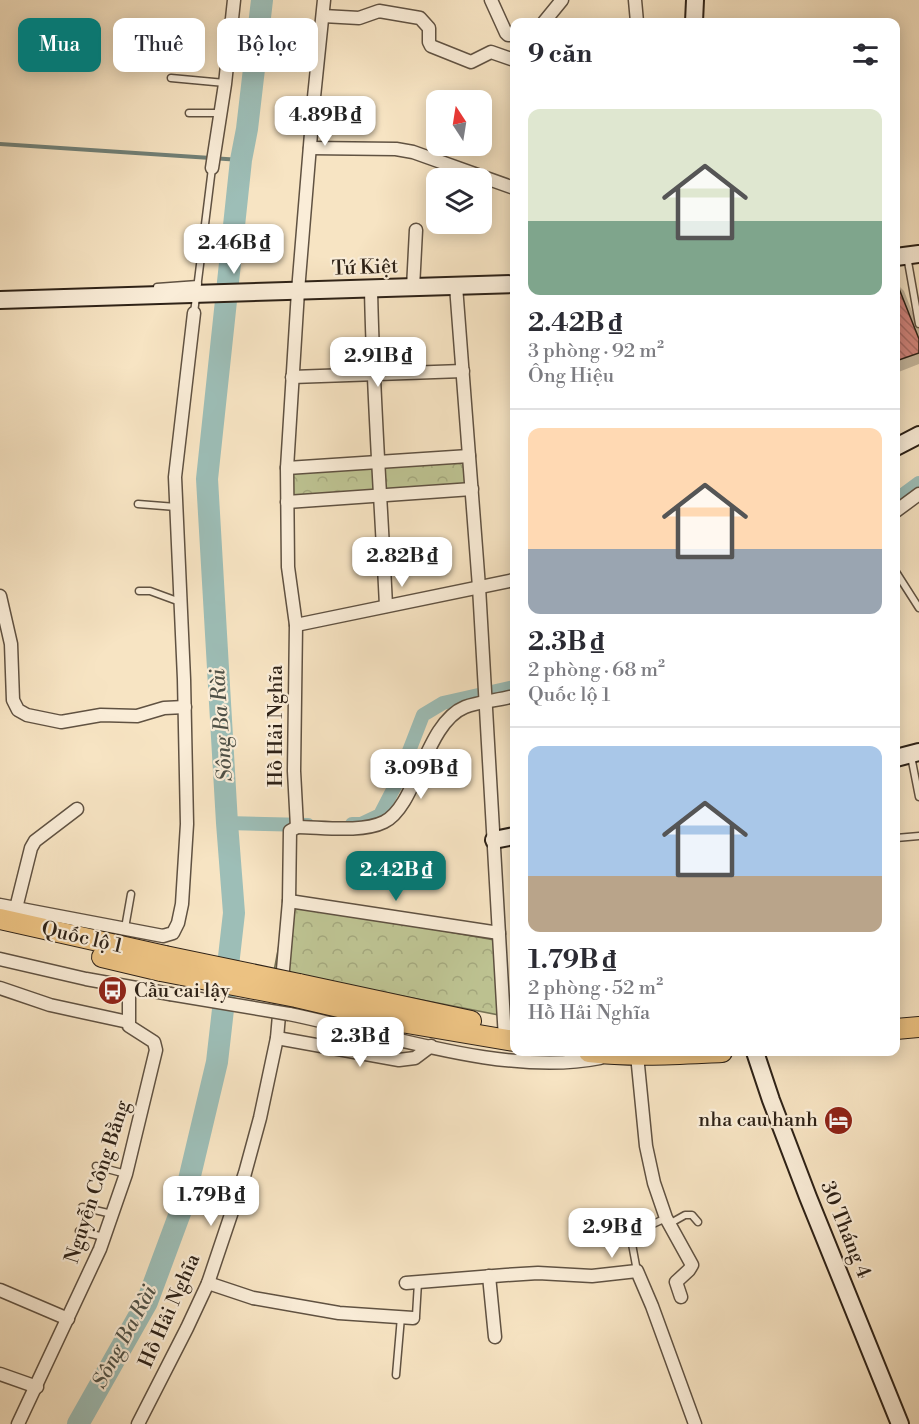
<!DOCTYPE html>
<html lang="vi">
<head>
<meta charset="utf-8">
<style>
  body { margin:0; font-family:"Libre Bodoni",serif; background:#f2f2f3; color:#2b2b33; height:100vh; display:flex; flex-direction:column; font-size:22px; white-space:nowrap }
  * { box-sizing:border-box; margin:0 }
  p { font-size:20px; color:#7c7c81 }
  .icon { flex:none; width:33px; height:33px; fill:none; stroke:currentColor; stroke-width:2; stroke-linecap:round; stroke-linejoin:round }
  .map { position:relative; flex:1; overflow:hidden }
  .drawer { position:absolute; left:510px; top:18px; width:390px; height:1038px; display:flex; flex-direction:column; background:#fff; border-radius:12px; box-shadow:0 3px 15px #0003 }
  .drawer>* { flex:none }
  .top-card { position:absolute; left:18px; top:18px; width:402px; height:54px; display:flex; gap:12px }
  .needle { width:39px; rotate:348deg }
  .tools { position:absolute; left:426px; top:90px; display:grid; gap:12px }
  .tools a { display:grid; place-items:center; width:66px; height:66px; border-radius:12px; background:#fff; box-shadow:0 3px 15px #0003; font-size:30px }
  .price { position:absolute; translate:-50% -51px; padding:0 14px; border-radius:12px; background:#fff; color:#222; font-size:20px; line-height:39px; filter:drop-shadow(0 2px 3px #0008) }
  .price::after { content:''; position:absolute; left:50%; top:36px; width:18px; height:14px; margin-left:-9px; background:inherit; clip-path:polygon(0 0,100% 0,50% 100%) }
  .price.current { background:#0f766e; color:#fff }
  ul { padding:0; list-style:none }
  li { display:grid; align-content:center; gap:12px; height:318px; padding:0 18px }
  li+li { border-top:2px solid #e1e1e2 }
  li span { display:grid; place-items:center; height:186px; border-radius:12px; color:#555 }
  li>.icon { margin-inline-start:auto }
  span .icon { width:108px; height:108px; fill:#fffc; stroke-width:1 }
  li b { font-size:26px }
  h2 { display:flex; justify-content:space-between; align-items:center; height:72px; padding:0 18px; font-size:26px }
  .chip { padding:0 21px; border-radius:12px; background:#fff; box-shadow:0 3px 15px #0003; font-size:21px; line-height:54px }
  .chip.current { background:#0f766e; color:#fff }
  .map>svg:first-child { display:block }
  .forest { fill:url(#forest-crowns); stroke:#767355; stroke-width:1.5 }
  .shadow { fill:#0003 }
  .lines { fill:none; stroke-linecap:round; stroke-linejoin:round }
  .stream { stroke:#718077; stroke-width:4 }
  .canal { stroke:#9dbeb7; stroke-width:14 }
  .river { stroke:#9dbeb7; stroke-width:22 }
  .building { fill:url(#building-back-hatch); stroke:#2e2217; stroke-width:1.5 }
  .lane-casing { stroke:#605242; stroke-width:9 }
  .street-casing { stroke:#605242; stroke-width:15 }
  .secondary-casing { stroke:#2e2217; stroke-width:20 }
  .primary-casing { stroke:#2e2217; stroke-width:22 }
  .lane { stroke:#faedd8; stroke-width:6 }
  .street { stroke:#faedd8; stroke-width:12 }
  .secondary { stroke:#faedd8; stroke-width:16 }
  .primary { stroke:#ecc282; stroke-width:20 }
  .street-bridge-casing { stroke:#605242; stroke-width:15; stroke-linecap:butt }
  .primary-bridge-casing { stroke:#2e2217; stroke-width:22; stroke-linecap:butt }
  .street-bridge { stroke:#faedd8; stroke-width:12 }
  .primary-bridge { stroke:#ecc282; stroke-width:20 }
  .labels { text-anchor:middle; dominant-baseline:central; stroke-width:4.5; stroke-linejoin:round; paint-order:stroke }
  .street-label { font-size:20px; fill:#2e2217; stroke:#faedd8 }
  .poi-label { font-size:20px; fill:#2e2217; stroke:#faedd8; text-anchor:start }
  .water-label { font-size:21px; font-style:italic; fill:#4f5147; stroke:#faedd8 }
</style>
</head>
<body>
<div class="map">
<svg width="919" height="1424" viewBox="0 0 919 1424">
  <defs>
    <pattern id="forest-crowns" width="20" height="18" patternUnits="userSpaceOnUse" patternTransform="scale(1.5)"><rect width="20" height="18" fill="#bec493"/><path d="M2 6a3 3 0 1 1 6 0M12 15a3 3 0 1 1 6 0" fill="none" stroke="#a4a87e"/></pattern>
    <pattern id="building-back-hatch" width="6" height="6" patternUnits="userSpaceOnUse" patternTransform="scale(1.5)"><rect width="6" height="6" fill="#d3867d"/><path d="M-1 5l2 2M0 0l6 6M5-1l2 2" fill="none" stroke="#ac6d65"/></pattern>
  </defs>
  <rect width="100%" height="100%" fill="#f7e4c3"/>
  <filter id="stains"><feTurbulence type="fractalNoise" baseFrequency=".00333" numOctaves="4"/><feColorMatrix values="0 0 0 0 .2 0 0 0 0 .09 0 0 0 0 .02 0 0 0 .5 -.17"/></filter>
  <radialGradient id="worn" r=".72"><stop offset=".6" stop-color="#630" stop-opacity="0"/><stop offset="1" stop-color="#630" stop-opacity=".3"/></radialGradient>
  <g class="forest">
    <polygon points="469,456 472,489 287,502 287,468"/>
    <polygon points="287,903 500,941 504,1016 274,971"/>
  </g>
  <polygon class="shadow" points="896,283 904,291 919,329 919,364 896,373"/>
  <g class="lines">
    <polyline class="stream" points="0,144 241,160"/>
    <g class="canal">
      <polyline points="896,500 919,483"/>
      <polyline points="227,823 308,825"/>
      <polyline points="352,824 361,824 380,815 397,782 423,715 443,703 514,687"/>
    </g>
    <polyline class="river" points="78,1424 147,1302 183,1205 217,1062 234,913 227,823 207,479 241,160 247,129 262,0"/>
  </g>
  <polygon class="building" points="896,281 919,339 919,353 896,361"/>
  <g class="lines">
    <defs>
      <g id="lane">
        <polyline points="171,78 225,83"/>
        <polyline points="189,113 220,113"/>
        <polyline points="907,256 919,324"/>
        <polyline points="157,287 198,284"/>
        <polyline points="194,313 212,168"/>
        <polyline points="138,504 176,507"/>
        <polyline points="896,572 919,608"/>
        <polyline points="139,591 150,591 180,602"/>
        <polyline points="911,756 919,797"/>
        <polyline points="896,838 919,836"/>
        <polyline points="125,928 131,894"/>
        <polyline points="96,1166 126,1174"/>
        <polyline points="82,1207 112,1214"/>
        <polyline points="669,1224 685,1215 692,1215 698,1222"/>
        <polyline points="79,1231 104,1237"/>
        <polyline points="637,1271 632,1244 633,1235 638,1231 666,1218"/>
        <polyline points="413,1318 416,1316 418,1282"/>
        <polyline points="396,1375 401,1317"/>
      </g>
      <g id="street">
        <polyline points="491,0 506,33 508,35 514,35"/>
        <polyline points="635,0 637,22"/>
        <polyline points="323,16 359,18 379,11 420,18 429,28 429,42 431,46 471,62 491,52 514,60"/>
        <polyline points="544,22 562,0"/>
        <polyline points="310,148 396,149 413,152 514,188"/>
        <polyline points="212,168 225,84 234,0"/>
        <polyline points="456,286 479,587 505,1039"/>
        <polyline points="413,288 416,230"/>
        <path d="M371,289C373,395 381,500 386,606"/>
        <polyline points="292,377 463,371"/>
        <polyline points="287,468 469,456"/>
        <polyline points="287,502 472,489"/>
        <polyline points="896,511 919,494"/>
        <polyline points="0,596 11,644 13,700 18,710 27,715 61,722 101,715 137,716 164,708 185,707"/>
        <polyline points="296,625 514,580"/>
        <polyline points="297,827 294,771 296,625 288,567 287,468 298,291 314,97 324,0"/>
        <path d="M297,827C321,827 362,833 384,822C417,806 425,723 465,707C478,702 500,700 514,696"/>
        <polyline points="289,901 499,933"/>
        <polyline points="0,905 163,936 173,933 178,923 182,904 187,824 184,679 175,477 194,313"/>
        <polyline points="16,908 31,848 35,841 77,809"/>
        <polyline points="0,959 86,979 170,994"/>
        <polyline points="0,988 50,1005 128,1022"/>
        <path d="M289,1014C383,1033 506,1077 600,1058"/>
        <polyline points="277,1038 399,1060 415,1058 431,1046"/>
        <polyline points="637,1055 646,1146 654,1183 666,1218 692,1265 689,1270 676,1282 681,1297"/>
        <polyline points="489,1276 495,1337"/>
        <polyline points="208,1283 253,1298 339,1313 413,1318"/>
        <polyline points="406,1283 506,1275 538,1273 592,1276 637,1271 652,1306 695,1424"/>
        <polyline points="0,1290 68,1319"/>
        <polyline points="0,1374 37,1387"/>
        <polyline points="18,1424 100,1249 126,1174 156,1050 154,1042 129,1026 129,988"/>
        <polyline points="138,1424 187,1328 208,1283 245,1173 260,1118 277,1038 289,901 290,831 297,827"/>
      </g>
      <g id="secondary">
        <polyline points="694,22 695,0"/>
        <polyline points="896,257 919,254"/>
        <polyline points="0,300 514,284"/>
        <polyline points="896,447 919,435"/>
        <polyline points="896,758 919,752"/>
        <polyline points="494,840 514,836"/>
        <polyline points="755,1052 771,1100 808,1197 900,1424"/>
      </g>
      <g id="primary">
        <polyline points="0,919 165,956"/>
        <polyline points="102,957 161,971"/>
        <polyline points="299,984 471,1021"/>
        <polyline points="296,997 407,1023 514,1041"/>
        <polyline points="896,1029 919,1027"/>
        <path d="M589,1052C634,1057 677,1054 722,1052"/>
      </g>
    </defs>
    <use href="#lane" class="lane-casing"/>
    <use href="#street" class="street-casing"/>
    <use href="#secondary" class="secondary-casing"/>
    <use href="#primary" class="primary-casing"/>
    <use href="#lane" class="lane"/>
    <use href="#street" class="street"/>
    <use href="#secondary" class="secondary"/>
    <use href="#primary" class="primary"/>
    <defs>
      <polyline id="street-bridge" points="170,994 289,1014"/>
      <g id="primary-bridge">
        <polyline points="165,956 299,984"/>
        <polyline points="161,971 296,997"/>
      </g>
    </defs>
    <use href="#street-bridge" class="street-bridge-casing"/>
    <use href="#primary-bridge" class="primary-bridge-casing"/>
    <use href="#street-bridge" class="street-bridge"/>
    <use href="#primary-bridge" class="primary-bridge"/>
  </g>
  <defs>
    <symbol id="bus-disc" viewBox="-11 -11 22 22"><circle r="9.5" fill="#8f2418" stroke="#faedd8"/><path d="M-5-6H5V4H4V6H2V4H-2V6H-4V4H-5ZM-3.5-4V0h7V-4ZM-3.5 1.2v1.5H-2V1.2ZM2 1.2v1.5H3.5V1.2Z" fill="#fff"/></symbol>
    <symbol id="hotel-disc" viewBox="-11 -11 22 22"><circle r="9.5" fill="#8f2418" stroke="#faedd8"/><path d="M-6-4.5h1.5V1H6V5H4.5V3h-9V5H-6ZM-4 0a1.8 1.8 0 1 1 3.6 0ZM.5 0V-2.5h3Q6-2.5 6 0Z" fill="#fff"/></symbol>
  </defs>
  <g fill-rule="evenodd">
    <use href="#bus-disc" x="96" y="974" width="33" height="33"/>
    <use href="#hotel-disc" x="822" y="1104" width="33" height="33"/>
  </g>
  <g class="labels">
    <g class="street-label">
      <text transform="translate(365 268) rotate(-2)">Tứ Kiệt</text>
      <text transform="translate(276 726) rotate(-90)">Hồ Hải Nghĩa</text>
      <text transform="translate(82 938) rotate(13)">Quốc lộ 1</text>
      <text transform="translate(98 1182) rotate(-72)">Nguyễn Công Bằng</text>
      <text transform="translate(845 1230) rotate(68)">30 Tháng 4</text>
      <text transform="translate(170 1311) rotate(-66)">Hồ Hải Nghĩa</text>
    </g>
    <g class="poi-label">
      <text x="134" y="991">Cầu cai lậy</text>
      <text x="818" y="1120" text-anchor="end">nha cau hanh</text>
    </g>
    <g class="water-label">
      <text transform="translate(222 725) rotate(-94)">Sông Ba Rài</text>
      <text transform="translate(125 1337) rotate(-62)">Sông Ba Rài</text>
    </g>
  </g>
  <rect width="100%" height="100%" filter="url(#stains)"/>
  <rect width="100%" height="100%" fill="url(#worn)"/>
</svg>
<div class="tools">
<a><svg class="needle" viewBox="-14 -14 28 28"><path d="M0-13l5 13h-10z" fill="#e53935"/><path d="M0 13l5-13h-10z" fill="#7c7c81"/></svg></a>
<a><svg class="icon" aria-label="layers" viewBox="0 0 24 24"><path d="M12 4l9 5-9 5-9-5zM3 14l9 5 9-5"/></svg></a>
</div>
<b class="price" style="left:325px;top:147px">4.89B ₫</b>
<b class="price" style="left:234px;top:275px">2.46B ₫</b>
<b class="price" style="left:378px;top:388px">2.91B ₫</b>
<b class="price" style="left:402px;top:588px">2.82B ₫</b>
<b class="price" style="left:421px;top:800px">3.09B ₫</b>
<b class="price current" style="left:396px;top:902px">2.42B ₫</b>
<b class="price" style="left:360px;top:1068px">2.3B ₫</b>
<b class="price" style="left:211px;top:1227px">1.79B ₫</b>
<b class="price" style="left:612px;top:1259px">2.9B ₫</b>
<div class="top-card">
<a class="chip current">Mua</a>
<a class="chip">Thuê</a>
<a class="chip">Bộ lọc</a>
</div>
<section class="drawer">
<h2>9 căn<svg class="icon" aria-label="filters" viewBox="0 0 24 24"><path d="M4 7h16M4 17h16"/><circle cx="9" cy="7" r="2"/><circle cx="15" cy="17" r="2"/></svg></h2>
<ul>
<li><span style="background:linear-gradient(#dfe7d0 60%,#7fa58c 0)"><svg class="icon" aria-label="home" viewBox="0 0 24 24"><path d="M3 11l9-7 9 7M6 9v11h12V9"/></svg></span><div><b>2.42B ₫</b><p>3 phòng · 92 m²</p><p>Ông Hiệu</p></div></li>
<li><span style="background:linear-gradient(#ffd9b3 65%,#9aa5b1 0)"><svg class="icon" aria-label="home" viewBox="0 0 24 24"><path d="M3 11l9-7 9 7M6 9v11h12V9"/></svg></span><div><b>2.3B ₫</b><p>2 phòng · 68 m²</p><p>Quốc lộ 1</p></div></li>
<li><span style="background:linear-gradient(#a9c7e8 70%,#b9a48a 0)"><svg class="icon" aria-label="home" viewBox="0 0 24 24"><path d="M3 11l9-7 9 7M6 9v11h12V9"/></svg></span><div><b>1.79B ₫</b><p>2 phòng · 52 m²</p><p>Hồ Hải Nghĩa</p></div></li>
</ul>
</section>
</div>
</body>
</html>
